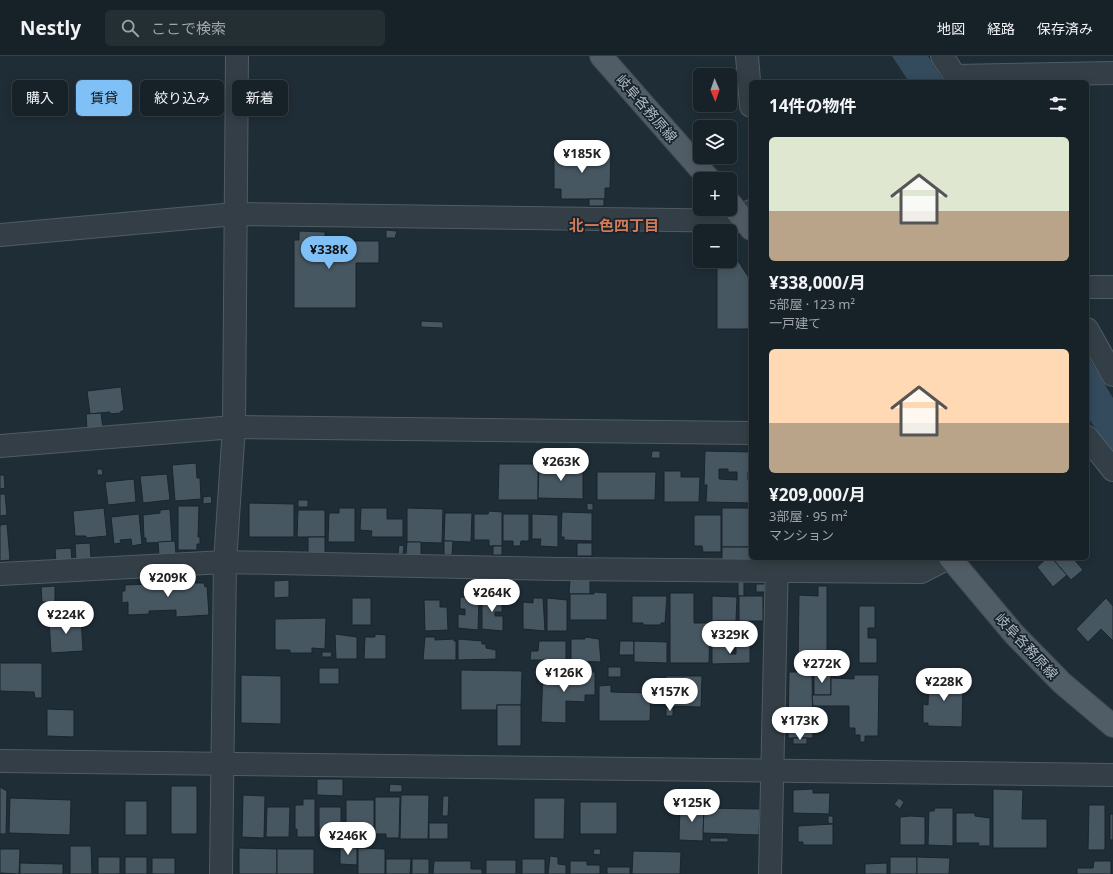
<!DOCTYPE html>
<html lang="ja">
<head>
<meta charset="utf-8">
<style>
  body { margin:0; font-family:"Noto Sans","Noto Sans JP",sans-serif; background:#242f34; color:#f1f3f6; height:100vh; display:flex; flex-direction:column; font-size:15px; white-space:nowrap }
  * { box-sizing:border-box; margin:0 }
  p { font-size:13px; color:#9ea4a8 }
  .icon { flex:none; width:22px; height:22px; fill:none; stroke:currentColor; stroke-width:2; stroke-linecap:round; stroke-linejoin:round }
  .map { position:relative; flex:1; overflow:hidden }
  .details { position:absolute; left:749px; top:24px; width:340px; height:480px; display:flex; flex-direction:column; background:#172228; border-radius:6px; box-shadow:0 2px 10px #0003,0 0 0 1px #363f45 }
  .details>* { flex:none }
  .banner { position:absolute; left:12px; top:24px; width:380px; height:36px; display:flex; gap:8px }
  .needle { width:26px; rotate:178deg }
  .fabs { position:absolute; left:693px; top:12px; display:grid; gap:8px }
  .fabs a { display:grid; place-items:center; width:44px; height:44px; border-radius:6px; background:#172228; box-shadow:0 2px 10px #0003,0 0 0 1px #363f45; font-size:20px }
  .price { position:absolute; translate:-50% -34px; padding:0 9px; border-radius:14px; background:#fff; color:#222; font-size:13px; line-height:26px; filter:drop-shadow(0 1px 2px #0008) }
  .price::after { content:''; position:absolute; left:50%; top:24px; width:12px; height:9px; margin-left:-6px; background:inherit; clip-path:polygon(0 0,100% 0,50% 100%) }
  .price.selected { background:#7fc0f6; color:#111 }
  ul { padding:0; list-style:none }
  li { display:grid; align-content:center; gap:8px; height:212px; padding:0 20px }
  li span { display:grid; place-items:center; height:124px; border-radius:6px; color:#555 }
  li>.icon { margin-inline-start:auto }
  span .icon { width:72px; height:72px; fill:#fffc; stroke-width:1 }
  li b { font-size:17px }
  h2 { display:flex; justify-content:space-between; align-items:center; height:48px; padding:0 20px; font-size:17px }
  .tag { padding:0 14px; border-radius:6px; background:#172228; box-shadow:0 2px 10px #0003,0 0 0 1px #363f45; font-size:14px; line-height:36px }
  .tag.selected { background:#7fc0f6; color:#111 }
  header { display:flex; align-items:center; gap:24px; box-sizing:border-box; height:56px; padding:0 20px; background:#172228; border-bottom:1px solid #363f45 }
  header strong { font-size:19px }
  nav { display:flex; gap:22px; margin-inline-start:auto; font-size:14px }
  .search { width:280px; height:36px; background:#242f34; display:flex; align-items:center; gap:10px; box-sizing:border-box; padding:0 14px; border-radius:6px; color:#9ea4a8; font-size:15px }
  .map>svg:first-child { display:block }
  .water { fill:#334b5d }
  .building { fill:#475762; stroke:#1a252d; fill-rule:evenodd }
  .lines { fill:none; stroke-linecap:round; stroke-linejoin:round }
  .minor-casing { stroke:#505c64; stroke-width:24 }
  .major-casing { stroke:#3f4a53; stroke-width:24 }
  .minor { stroke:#333e46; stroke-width:22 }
  .major { stroke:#515d66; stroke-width:22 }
  .labels { text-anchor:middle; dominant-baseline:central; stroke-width:3.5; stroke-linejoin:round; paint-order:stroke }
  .street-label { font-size:14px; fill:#adb9c3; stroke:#18232b }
  .neighbourhood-label { font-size:15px; font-weight:bold; fill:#d17a5a; stroke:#18232b }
</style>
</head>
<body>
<header>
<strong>Nestly</strong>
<div class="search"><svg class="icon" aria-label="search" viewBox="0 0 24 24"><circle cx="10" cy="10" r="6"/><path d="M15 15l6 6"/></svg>ここで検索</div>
<nav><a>地図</a><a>経路</a><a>保存済み</a></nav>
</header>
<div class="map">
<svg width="1113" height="818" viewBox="0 0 1113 818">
  <rect width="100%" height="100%" fill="#1f2d36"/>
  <g class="water">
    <polygon points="892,0 928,0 944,26 909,26"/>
    <polygon points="1087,299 1113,342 1113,398 1087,360"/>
  </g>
  <g class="building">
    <polygon points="554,95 611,95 610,132 605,132 605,143 561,143 561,133 554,133"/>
    <rect x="589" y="143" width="15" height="7"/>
    <polygon points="386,174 397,175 395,182 386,182"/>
    <polygon points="299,175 325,176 325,185 379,185 379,207 356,207 356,252 294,252 294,184 299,184"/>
    <polygon points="730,197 733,197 751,225 751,273 717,273 717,205 730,205"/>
    <polygon points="421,265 443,266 443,272 421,271"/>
    <polygon points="121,331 124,355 121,355 121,357 110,358 110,356 90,358 87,335"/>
    <polygon points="101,357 103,373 87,374 86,358"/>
    <polygon points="652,395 660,395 660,402 651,402"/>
    <path d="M705,395L751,396V416H748V424L751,429V447L706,446L707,429H704ZM719,413H728V416H737V424L719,423Z"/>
    <polygon points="196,407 197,422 200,422 201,443 175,445 172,409"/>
    <polygon points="499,408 538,408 538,444 498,444"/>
    <polygon points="539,409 583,409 583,443 538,442"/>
    <polygon points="97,413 102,413 103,419 97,419"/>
    <polygon points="664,415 681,415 681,421 700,421 699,446 664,446"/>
    <polygon points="597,416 656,416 655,444 597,444"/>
    <polygon points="167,418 170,444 143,447 140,420"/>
    <polygon points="0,419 4,419 5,432 0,433"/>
    <polygon points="134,423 136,446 108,449 105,426"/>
    <polygon points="0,438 5,438 7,459 0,460"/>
    <polygon points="211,440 212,447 203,448 203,441"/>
    <rect x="298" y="444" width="10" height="7"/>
    <polygon points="249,447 294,448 294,481 249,481"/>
    <polygon points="587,447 593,448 593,454 587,454"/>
    <polygon points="178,450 199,450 198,481 200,481 200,488 197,488 197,494 178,494"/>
    <polygon points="104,452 107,480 86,482 86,480 75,480 73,455"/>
    <polygon points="339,452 355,452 355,486 328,486 329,457 339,457"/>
    <polygon points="361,452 387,452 387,463 403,463 403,481 371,481 372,475 360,474"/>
    <polygon points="407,452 443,453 442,487 407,486"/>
    <rect x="722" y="452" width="29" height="39"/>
    <polygon points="170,453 172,486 146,487 146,482 144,482 143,459 160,457 160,454"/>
    <polygon points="298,454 325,454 325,481 297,481"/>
    <polygon points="489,455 502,456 502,490 489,490 489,484 474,484 474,458 488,458"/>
    <polygon points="562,456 592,457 592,485 564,484 564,481 561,481"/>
    <polygon points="445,457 472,457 471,486 444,485"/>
    <polygon points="139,458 142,488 132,490 131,483 120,484 121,487 114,488 111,461"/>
    <polygon points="503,458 529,458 529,485 521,485 520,490 513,490 513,485 503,485"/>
    <polygon points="532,458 558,459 558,491 540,490 541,483 532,483"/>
    <polygon points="694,459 721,459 721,496 703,496 702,490 694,490"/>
    <polygon points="7,468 10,504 0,505 0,469"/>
    <polygon points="308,481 325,481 325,498 308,497"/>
    <polygon points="175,485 176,499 159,499 158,486"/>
    <polygon points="444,485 453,485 452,499 444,499"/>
    <polygon points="407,486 421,486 421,499 406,499"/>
    <polygon points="90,487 91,502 76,504 75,488"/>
    <rect x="577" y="487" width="15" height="13"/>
    <polygon points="399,489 404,490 403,498 398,498"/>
    <rect x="493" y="490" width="9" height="9"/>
    <polygon points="722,491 751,491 751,502 760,502 760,504 722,504"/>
    <polygon points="71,492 72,505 56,506 55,493"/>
    <polygon points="1047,502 1052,502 1067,519 1053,531 1037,511"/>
    <polygon points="1052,502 1073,502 1083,514 1071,524"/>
    <polygon points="195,523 195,527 204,527 205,531 207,530 209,559 176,561 176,554 149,555 149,558 128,559 128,546 122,547 122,535 125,535 125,529 174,527 173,524"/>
    <polygon points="570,523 590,523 590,538 569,538"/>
    <polygon points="289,524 289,541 274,542 274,525"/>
    <rect x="738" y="526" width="6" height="14"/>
    <rect x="756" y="528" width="9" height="8"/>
    <polygon points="55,530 55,546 42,546 41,531"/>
    <polygon points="818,530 827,530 827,606 798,605 799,539 818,540"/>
    <polygon points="594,536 607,537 607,564 570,564 570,538 594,538"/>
    <polygon points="670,537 694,537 694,567 710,567 709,607 670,607"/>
    <polygon points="482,539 495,539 495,542 502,542 502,556 495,556 495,560 503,560 503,575 482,573"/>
    <polygon points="632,540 667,540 665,567 661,567 661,569 643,569 643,567 632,567"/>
    <polygon points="712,540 737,541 736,565 712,565"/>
    <rect x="739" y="540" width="24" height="25"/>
    <polygon points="460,541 479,542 478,574 458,572 458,558 465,559 465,553 460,553"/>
    <rect x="352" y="542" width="19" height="27"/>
    <polygon points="533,542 543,542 545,575 523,573 523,546 533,547"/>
    <polygon points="547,542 567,544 567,575 547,575"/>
    <polygon points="1106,542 1113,550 1113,585 1101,573 1088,586 1076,573"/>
    <polygon points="424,544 440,544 440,551 447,551 448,574 425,575"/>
    <polygon points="859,550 875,550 875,572 868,572 868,582 877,582 877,607 859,607"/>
    <polygon points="81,561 83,595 51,597 49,563"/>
    <polygon points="326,562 325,593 312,592 312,597 290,597 290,594 275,594 275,563"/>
    <rect x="715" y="568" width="32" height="19"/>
    <polygon points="335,578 357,581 357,603 336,603"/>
    <polygon points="375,578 386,579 386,603 364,603 365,581 375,581"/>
    <polygon points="425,581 435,581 435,584 454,583 454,585 456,585 456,604 423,604"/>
    <polygon points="585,581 599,583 601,606 571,605 571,583 585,583"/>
    <polygon points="458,583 482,585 482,588 486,588 486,592 496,594 496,603 458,604"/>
    <polygon points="539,585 566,585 566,604 530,604 531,595 538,595"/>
    <polygon points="620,585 634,585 634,599 619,599"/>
    <polygon points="634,585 667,586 667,607 634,606"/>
    <polygon points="712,589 729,589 729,598 736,598 736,590 750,590 750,607 712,608"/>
    <polygon points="322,596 332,596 331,601 322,601"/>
    <rect x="842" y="604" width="8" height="6"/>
    <polygon points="0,607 42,607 42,642 35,642 34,636 0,635"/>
    <rect x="608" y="611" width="13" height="10"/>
    <rect x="319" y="612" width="20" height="16"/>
    <polygon points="461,614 522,615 521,649 497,649 497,654 461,654"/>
    <polygon points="543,616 595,616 595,639 585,639 585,646 566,645 566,667 541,666"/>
    <polygon points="789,616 812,616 813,682 788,682"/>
    <polygon points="814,616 831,617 831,639 814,639"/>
    <polygon points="241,619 281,620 281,668 241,667"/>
    <polygon points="854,619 879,619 878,680 865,680 865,686 860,686 860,679 855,679 855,672 849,672 849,650 813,650 812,639 831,639 831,622 854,623"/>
    <polygon points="666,620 702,620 701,651 665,650"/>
    <polygon points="929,620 960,621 960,628 963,628 962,671 928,670 928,667 923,667 923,648 928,649"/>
    <polygon points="611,629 611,636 651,637 650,665 599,665 599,630"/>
    <rect x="497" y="649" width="24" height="41"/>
    <rect x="666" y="652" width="7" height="8"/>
    <polygon points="47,653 74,654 74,681 47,680"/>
    <rect x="793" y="682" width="14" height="6"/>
    <polygon points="317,723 343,723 343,740 317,739"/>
    <polygon points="390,728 402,729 402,736 389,736"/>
    <rect x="171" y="730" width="26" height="48"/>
    <polygon points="0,731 7,735 6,778 0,778"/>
    <polygon points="813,733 813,737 830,737 829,758 793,757 793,734"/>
    <polygon points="993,733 1023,734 1022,763 1047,763 1047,792 993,792"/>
    <polygon points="243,739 265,740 264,782 242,781"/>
    <polygon points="401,739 429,739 428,783 400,783"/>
    <polygon points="443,740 449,740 448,760 442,760"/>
    <polygon points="375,741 400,741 399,782 386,782 386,778 375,778"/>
    <polygon points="10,742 71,744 70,779 9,777"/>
    <polygon points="534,742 565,742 564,783 534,783"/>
    <polygon points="899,742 904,746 900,753 894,748"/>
    <polygon points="303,743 315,743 315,781 297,781 297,773 295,774 295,749 303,749"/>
    <polygon points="346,744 374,744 374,778 346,777"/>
    <rect x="125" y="745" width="22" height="34"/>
    <rect x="580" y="746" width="37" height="32"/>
    <polygon points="1089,749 1105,749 1105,794 1088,794"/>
    <polygon points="680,750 704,750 703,785 679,784"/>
    <polygon points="267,751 290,751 289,781 266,781"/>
    <rect x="319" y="751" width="22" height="30"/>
    <polygon points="704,752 760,753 759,779 703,777"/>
    <polygon points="935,752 953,752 953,790 928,789 929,755 934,755"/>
    <polygon points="956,757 975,757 975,760 990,762 990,790 978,790 979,787 956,787"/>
    <rect x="1110" y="758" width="3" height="26"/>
    <polygon points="828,760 833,760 833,768 828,767"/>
    <polygon points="911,760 925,761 925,789 900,789 900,761"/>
    <rect x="429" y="767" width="19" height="16"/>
    <polygon points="833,768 833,789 803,789 803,786 798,786 798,770"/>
    <rect x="710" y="782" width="18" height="4"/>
    <polygon points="70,790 91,790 92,818 70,818"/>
    <polygon points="340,791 357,792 357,809 340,808"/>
    <polygon points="239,792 277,793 277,818 239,818"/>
    <polygon points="358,792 385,793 385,818 358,818"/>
    <polygon points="0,793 20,793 19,818 0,817"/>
    <rect x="277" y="793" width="37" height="25"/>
    <polygon points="594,793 601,793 600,799 593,798"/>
    <polygon points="633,795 681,796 680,818 632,818"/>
    <polygon points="550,800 558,801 558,808 566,809 566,818 548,818"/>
    <rect x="98" y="801" width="22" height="17"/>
    <rect x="125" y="801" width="22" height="17"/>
    <rect x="890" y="801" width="27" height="17"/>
    <polygon points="917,801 950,802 949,818 917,818"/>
    <rect x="152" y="802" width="23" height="16"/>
    <polygon points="386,803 411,803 410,818 386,818"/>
    <rect x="412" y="803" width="17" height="15"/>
    <rect x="522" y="803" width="23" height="15"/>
    <rect x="486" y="804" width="30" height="14"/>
    <polygon points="434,805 471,805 471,813 482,813 482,818 433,818"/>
    <polygon points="570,805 587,805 587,809 600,809 600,818 570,818"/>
    <polygon points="1094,805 1111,805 1111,818 1077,818 1077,812 1093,812"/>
    <polygon points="20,807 63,808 63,818 20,818"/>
    <polygon points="887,807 887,818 865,818 865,808"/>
    <rect x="607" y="811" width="23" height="7"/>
  </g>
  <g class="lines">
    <defs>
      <g id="minor">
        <polyline points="747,0 751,50"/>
        <polyline points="942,0 959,26"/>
        <polyline points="956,20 1113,17"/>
        <polyline points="0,179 235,158 746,165 751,155"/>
        <polyline points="1087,231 1113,231"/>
        <polyline points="1087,273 1113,319"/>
        <polyline points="1087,381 1113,414"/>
        <polyline points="0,390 234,371 751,377"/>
        <polyline points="0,518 225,506 559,513 921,516 948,502"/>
        <polyline points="0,705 1113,719"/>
        <polyline points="221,818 225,506 234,371 237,0"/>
        <polyline points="770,818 777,502"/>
      </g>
      <g id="major">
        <polyline points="601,0 709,123"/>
        <polyline points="730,147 751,173"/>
        <polyline points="950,502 1014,578 1062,627 1113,670"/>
      </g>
    </defs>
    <use href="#minor" class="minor-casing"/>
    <use href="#major" class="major-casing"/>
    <use href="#minor" class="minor"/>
    <use href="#major" class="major"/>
  </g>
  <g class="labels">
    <g class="street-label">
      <text transform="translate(647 52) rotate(49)">岐阜各務原線</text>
      <text transform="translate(1027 590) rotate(47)">岐阜各務原線</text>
    </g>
    <g class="neighbourhood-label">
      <text x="614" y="169">北一色四丁目</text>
    </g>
  </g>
</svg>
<div class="fabs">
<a><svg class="needle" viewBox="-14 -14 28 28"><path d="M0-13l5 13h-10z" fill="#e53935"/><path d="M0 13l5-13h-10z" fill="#9ea4a8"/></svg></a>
<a><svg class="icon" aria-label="layers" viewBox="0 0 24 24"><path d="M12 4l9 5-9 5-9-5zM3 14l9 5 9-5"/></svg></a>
<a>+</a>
<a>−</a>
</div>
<b class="price" style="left:582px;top:118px">¥185K</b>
<b class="price selected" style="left:329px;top:214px">¥338K</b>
<b class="price" style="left:561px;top:426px">¥263K</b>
<b class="price" style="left:168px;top:542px">¥209K</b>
<b class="price" style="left:492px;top:557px">¥264K</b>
<b class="price" style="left:66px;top:579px">¥224K</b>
<b class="price" style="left:730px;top:599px">¥329K</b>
<b class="price" style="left:822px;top:628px">¥272K</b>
<b class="price" style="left:564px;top:637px">¥126K</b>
<b class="price" style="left:944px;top:646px">¥228K</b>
<b class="price" style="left:670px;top:656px">¥157K</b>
<b class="price" style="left:800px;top:685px">¥173K</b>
<b class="price" style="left:692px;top:767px">¥125K</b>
<b class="price" style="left:348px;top:800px">¥246K</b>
<div class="banner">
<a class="tag">購入</a>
<a class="tag selected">賃貸</a>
<a class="tag">絞り込み</a>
<a class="tag">新着</a>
</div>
<section class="details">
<h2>14件の物件<svg class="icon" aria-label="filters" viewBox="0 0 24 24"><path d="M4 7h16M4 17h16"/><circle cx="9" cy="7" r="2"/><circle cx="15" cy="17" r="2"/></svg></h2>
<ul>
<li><span style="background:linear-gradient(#dfe7d0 60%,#b9a48a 0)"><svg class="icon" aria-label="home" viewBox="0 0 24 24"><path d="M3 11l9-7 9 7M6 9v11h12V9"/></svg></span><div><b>¥338,000/月</b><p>5部屋 · 123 m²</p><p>一戸建て</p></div></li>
<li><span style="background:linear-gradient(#ffd9b3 60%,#b9a48a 0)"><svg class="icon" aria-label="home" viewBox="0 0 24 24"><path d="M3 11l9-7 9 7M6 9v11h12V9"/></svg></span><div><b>¥209,000/月</b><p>3部屋 · 95 m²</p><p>マンション</p></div></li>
</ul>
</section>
</div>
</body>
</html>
